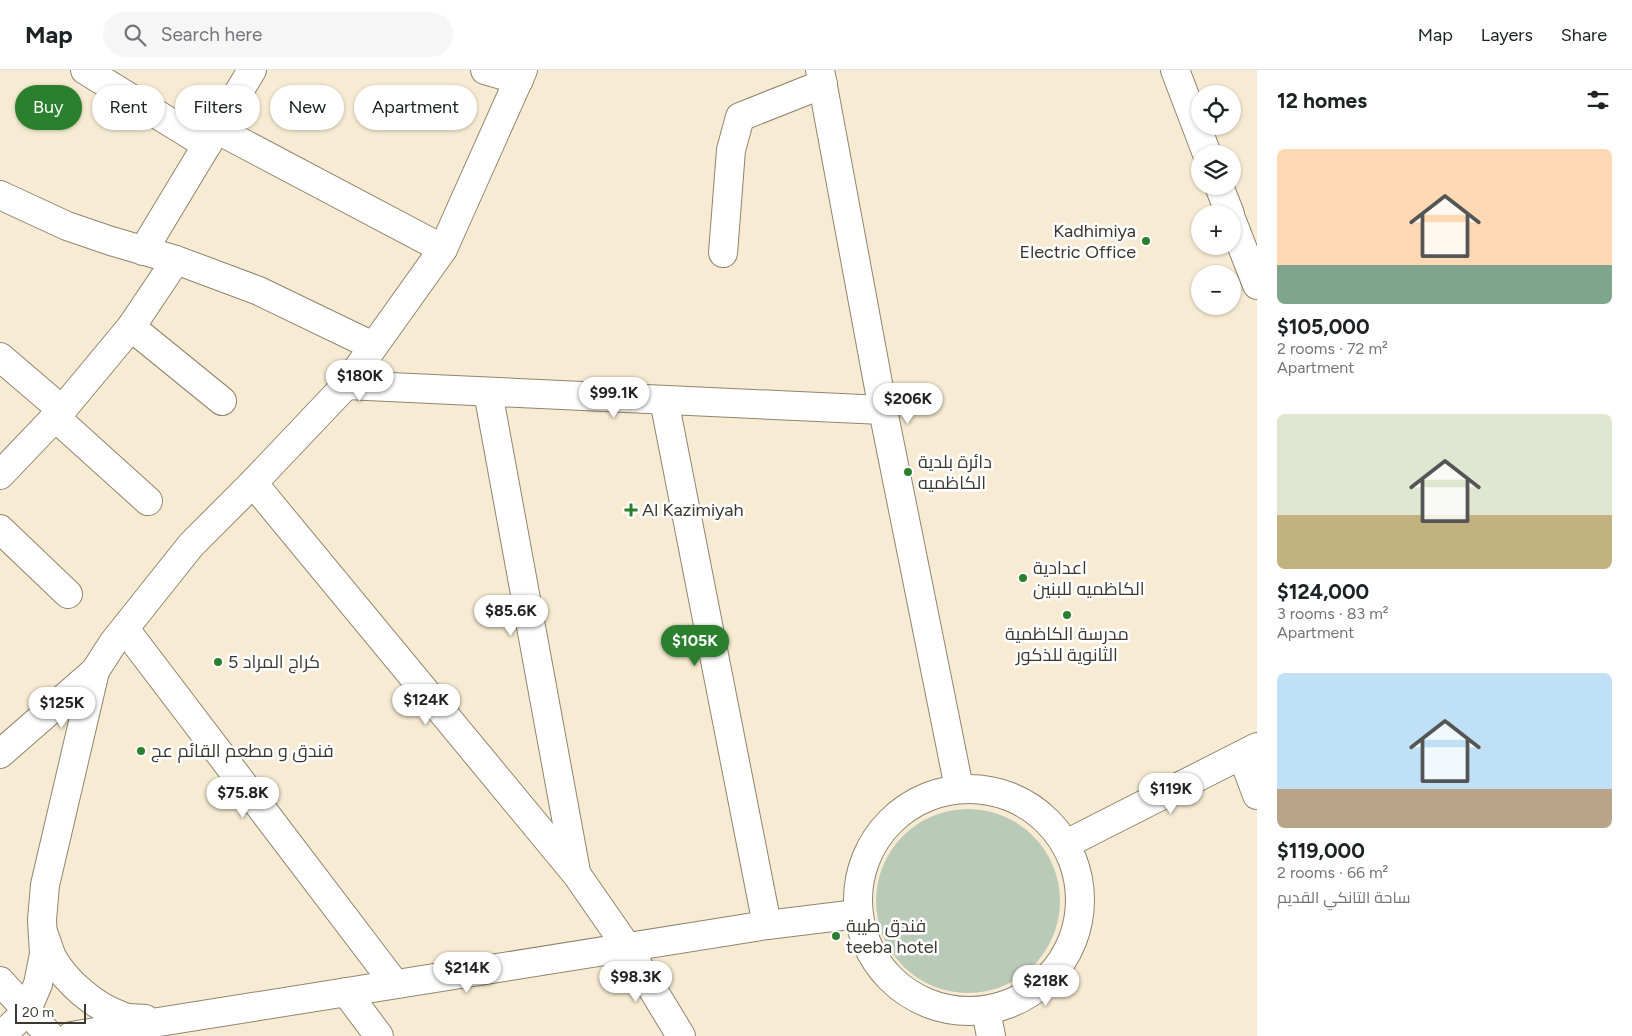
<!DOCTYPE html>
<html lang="en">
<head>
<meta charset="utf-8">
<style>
  body { margin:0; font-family:Figtree,Cairo,sans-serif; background:#f6f6f6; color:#202124; height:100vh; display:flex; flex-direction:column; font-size:19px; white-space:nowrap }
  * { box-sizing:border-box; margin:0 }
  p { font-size:16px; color:#757577 }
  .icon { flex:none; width:28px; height:28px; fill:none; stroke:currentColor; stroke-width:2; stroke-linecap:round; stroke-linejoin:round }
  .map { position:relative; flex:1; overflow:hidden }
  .panel { display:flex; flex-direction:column; background:#fff; width:375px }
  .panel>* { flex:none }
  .banner { position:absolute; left:15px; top:15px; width:475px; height:45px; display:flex; gap:10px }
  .fabs { position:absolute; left:1191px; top:15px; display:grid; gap:10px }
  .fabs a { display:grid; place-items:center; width:50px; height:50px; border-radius:50%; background:#fff; box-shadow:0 1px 4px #0004; font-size:25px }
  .scale { position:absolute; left:15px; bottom:12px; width:71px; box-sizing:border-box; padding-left:5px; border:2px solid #3c382f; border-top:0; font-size:14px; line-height:18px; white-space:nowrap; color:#3c382f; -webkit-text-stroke:4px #fff; paint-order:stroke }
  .price { position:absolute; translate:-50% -42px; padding:0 11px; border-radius:18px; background:#fff; color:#222; font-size:16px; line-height:32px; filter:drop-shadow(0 1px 2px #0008) }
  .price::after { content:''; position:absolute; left:50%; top:30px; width:15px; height:11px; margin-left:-8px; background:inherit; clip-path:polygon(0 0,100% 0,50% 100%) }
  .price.selected { background:#2a802d; color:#fff }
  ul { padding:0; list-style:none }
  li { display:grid; align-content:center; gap:10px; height:265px; padding:0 20px }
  li span { display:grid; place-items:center; height:155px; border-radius:8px; color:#555 }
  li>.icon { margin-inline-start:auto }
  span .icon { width:90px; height:90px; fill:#fffc; stroke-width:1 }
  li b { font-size:21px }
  h2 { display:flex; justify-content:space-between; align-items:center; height:60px; padding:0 20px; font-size:21px }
  .pill { padding:0 18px; border-radius:22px; background:#fff; box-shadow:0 1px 4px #0004; font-size:18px; line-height:45px }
  .pill.selected { background:#2a802d; color:#fff }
  header { display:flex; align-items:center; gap:30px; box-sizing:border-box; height:70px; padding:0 25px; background:#fff; border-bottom:1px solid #e0e0e0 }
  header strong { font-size:24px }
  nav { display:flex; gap:28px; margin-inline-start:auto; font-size:18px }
  .search { width:350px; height:45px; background:#f6f6f6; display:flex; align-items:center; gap:12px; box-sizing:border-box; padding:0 18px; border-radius:28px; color:#757577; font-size:19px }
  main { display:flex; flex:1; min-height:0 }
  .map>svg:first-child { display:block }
  .green { fill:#b9cab6 }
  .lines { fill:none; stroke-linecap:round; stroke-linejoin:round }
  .minor-casing { stroke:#8f856e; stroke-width:30 }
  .minor { stroke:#fff; stroke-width:28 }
  .poi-dot { fill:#2a802d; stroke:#fff; stroke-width:2 }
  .labels { text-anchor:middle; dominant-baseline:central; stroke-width:5; stroke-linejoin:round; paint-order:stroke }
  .poi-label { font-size:18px; fill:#3c382f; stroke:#fff; text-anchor:start }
</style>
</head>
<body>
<header>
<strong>Map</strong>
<div class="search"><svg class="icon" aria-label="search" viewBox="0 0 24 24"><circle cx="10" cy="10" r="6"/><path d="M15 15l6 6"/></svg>Search here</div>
<nav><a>Map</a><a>Layers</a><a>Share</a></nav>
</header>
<main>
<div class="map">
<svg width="1257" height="966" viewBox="0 0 1257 966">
  <rect width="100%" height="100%" fill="#f7ecd3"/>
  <circle class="green" cx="968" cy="831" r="92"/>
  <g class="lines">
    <defs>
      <g id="minor">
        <polyline points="85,0 207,75"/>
        <polyline points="485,0 519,10"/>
        <polyline points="820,0 883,340 959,718"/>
        <polyline points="1175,0 1207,84"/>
        <polyline points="216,59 443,179"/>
        <polyline points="1219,116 1230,144"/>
        <polyline points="0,125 67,156 111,171 176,190 259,221 373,276"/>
        <polyline points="1232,151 1257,215"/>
        <polyline points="143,181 252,0"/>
        <polyline points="723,183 731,80 740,47 823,14"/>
        <polyline points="131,257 222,331"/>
        <polyline points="0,287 62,340"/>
        <polyline points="346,315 883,340"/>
        <polyline points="488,322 576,802"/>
        <polyline points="664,330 767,855"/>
        <polyline points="55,347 148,431"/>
        <polyline points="0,405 62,340 131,257 176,190"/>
        <polyline points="253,413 577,805 627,877 681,966"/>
        <polyline points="0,459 68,524"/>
        <polyline points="125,559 395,914"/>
        <polyline points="0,684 95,601 113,573 191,475 253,413 346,315 443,179 523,0"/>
        <polyline points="1242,685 1257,725"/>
        <circle cx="969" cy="830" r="111"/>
        <polyline points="1066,774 1257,677"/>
        <path d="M44,865C47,872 49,880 52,887C66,912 95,937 122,946C129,949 137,948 145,949"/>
        <polyline points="0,911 50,966"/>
        <polyline points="346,922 379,966"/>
        <polyline points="986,941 991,966"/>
        <polyline points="1,966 26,942 38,914 44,884 42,850 45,815 95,601"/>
        <polyline points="71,966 767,855 857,844"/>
      </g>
    </defs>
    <use href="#minor" class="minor-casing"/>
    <use href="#minor" class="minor"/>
  </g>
  <g class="poi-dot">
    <circle cx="1146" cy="171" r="5"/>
    <circle cx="908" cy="402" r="5"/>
    <path d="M628.5 432.5h5v5h5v5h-5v5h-5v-5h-5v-5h5z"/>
    <circle cx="1023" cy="508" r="5"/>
    <circle cx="1067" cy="545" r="5"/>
    <circle cx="218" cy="592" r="5"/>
    <circle cx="141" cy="681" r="5"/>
    <circle cx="836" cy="866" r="5"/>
  </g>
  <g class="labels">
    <g class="poi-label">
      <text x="1136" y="161" text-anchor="end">Kadhimiya<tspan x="1136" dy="21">Electric Office</tspan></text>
      <text x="918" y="392">دائرة بلدية<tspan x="918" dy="21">الكاظميه</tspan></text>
      <text x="642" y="440">Al Kazimiyah</text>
      <text x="1033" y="498">اعدادية<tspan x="1033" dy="21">الكاظميه للبنين</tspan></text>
      <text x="1067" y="564" text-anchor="middle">مدرسة الكاظمية<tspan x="1067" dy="21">الثانوية للذكور</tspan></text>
      <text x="228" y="592">كراج المراد 5</text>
      <text x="151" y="681">فندق و مطعم القائم عج</text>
      <text x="846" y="856">فندق طيبة<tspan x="846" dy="21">teeba hotel</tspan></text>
    </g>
  </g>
</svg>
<div class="fabs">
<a><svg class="icon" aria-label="locate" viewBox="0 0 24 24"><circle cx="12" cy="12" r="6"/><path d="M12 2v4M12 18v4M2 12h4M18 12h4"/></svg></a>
<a><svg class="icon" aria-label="layers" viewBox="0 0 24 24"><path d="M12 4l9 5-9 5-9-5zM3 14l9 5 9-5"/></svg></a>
<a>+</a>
<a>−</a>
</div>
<div class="scale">20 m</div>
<b class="price" style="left:360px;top:332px">$180K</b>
<b class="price" style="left:614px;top:349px">$99.1K</b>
<b class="price" style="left:908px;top:355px">$206K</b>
<b class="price" style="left:511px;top:567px">$85.6K</b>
<b class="price selected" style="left:695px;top:597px">$105K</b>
<b class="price" style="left:426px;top:656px">$124K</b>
<b class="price" style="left:62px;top:659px">$125K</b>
<b class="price" style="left:1171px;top:745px">$119K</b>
<b class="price" style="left:243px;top:749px">$75.8K</b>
<b class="price" style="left:467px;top:924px">$214K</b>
<b class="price" style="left:636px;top:933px">$98.3K</b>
<b class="price" style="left:1046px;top:937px">$218K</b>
<div class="banner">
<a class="pill selected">Buy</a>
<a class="pill">Rent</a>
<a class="pill">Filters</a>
<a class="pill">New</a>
<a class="pill">Apartment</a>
</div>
</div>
<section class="panel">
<h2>12 homes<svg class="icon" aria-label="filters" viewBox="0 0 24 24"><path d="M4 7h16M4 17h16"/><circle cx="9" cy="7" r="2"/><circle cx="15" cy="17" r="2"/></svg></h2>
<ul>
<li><span style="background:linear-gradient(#ffd9b3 75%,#7fa58c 0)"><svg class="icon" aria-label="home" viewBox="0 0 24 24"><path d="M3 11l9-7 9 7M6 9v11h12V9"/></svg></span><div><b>$105,000</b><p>2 rooms · 72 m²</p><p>Apartment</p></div></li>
<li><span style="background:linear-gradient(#dfe7d0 65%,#c2b280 0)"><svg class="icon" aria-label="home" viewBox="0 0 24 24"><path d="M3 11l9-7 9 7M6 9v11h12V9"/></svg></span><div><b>$124,000</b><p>3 rooms · 83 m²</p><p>Apartment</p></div></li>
<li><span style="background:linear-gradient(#bfe0f5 75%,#b9a48a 0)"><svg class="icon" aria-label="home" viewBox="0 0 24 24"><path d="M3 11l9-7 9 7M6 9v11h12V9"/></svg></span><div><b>$119,000</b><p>2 rooms · 66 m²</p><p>ساحة التانكي القديم</p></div></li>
</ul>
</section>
</main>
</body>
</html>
